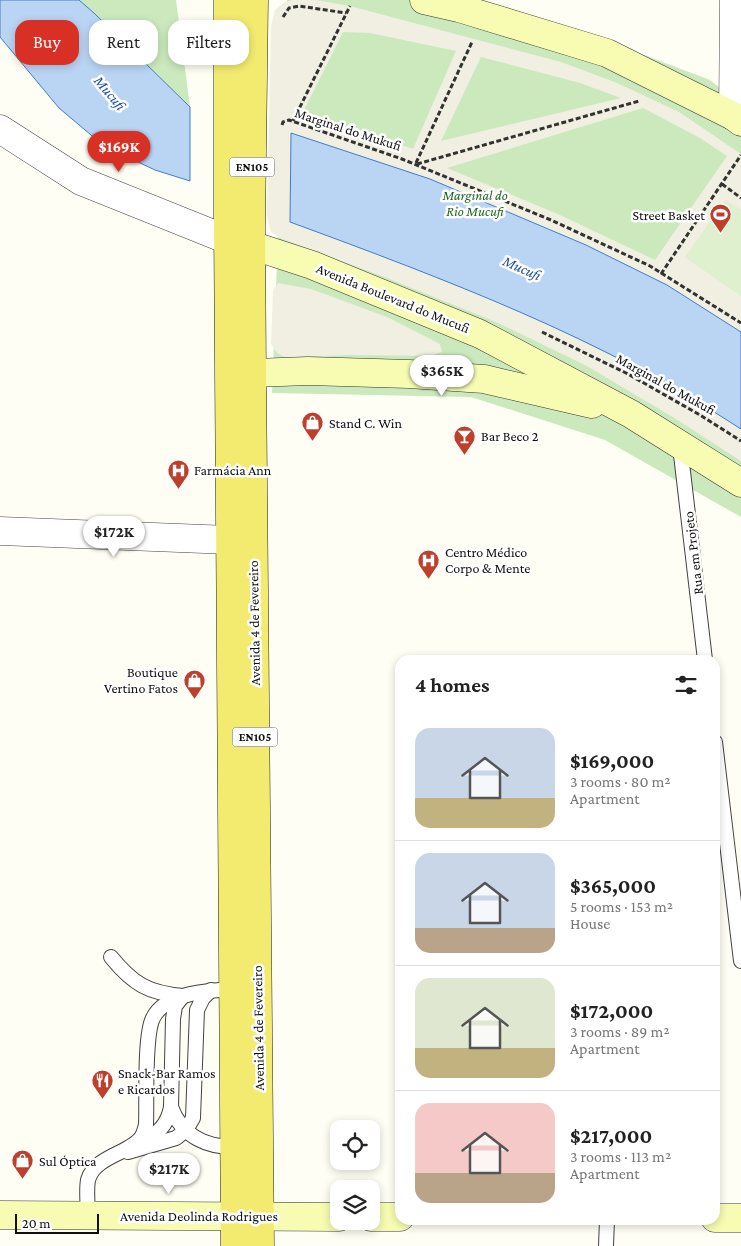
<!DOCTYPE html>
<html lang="en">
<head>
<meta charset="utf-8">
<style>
  body { margin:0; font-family:"Crimson Pro",serif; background:#f6f6f6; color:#222; height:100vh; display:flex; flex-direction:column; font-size:19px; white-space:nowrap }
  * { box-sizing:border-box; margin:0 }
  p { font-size:16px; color:#767676 }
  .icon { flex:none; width:28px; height:28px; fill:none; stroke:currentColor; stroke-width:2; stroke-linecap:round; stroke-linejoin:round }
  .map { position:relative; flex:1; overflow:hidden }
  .panel { position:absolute; left:395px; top:655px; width:325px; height:570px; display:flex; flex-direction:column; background:#fff; border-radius:15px; box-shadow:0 2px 8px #0003 }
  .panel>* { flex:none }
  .guide { position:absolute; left:15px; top:20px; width:305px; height:45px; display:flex; gap:10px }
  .fabs { position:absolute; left:330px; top:1120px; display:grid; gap:10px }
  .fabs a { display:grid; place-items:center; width:50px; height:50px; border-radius:10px; background:#fff; box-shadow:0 2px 8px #0003; font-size:25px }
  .scale { position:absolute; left:15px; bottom:12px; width:84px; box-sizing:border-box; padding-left:5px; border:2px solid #101010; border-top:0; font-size:14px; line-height:18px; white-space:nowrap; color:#101010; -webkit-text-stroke:4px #fff; paint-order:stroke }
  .price { position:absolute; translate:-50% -42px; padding:0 11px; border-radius:18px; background:#fff; color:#222; font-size:16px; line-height:32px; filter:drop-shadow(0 1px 2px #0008) }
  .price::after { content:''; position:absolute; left:50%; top:30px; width:15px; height:11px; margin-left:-8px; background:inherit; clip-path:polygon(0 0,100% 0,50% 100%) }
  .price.current { background:#d93025; color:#fff }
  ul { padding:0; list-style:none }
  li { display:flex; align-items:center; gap:15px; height:125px; padding:0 20px }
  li+li { border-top:1px solid #e0e0e0 }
  li span { display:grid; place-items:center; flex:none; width:140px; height:100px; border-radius:15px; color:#555 }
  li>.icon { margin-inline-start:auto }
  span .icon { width:60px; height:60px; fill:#fffc; stroke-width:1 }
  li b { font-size:21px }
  h2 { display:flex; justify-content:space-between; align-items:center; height:60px; padding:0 20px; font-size:21px }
  .pill { padding:0 18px; border-radius:15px; background:#fff; box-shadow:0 2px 8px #0003; font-size:18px; line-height:45px }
  .pill.current { background:#d93025; color:#fff }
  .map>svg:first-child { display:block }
  .green { fill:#cce9be }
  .pitch { fill:#dff0cf }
  .plaza { fill:#f0efe2; fill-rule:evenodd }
  .water { fill:#bad4f4; stroke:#437cc9 }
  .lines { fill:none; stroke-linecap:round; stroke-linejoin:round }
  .lane-casing { stroke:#434343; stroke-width:16 }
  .street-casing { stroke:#434343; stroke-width:29 }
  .secondary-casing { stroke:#323232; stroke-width:29 }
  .primary-casing { stroke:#212121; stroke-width:29 }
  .path { stroke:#323232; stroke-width:3; stroke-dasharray:5 2.5; stroke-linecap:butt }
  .lane { stroke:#fff; stroke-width:14 }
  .street { stroke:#fff; stroke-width:28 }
  .secondary { stroke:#f7fcb2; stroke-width:28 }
  .primary { stroke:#f3eb6f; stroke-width:28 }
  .labels { text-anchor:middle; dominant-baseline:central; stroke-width:5; stroke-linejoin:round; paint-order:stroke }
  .shield { fill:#fff; stroke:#585858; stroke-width:1 }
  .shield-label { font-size:12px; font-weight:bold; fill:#101010 }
  .street-label { font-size:14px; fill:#101010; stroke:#fff }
  .park-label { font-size:14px; font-style:italic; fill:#236722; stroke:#fff }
  .poi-label { font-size:14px; fill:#101010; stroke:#fff; text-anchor:start }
  .water-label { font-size:15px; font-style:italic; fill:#1c4e9f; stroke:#fff }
</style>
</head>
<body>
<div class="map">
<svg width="741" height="1246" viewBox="0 0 741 1246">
  <rect width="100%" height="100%" fill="#fffef4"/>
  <g class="green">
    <polygon points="79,0 176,0 190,107 94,13"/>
    <polygon points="287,0 474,0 591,35 710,80 741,104 741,517 605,440 471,397 272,393"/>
  </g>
  <polygon class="pitch" points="726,200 741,210 741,296 685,257"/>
  <g class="plaza">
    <path d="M293,0H316L350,6L561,62L617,83L679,112L741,154V210L726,200L685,257L741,296V332L667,285L501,209L430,179L292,133L290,222L379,255L531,316L632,366L706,406L741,429V461L676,419L587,366L496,322L387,278L280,238L271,232L267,216L271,26L275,10L285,2ZM343,32L370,33L456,51L413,149L331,121L302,114ZM481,57L580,83L621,98L441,141ZM643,108L700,138L727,156L655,260L560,215L447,168Z"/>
    <polygon points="278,283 311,289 387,317 440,344 442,352 430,356 352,355 285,357 277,353 271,344 273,290"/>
  </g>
  <g class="water">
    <polygon points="0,0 79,0 94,13 190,107 190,181 155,170 104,146 59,108 0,37"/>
    <path d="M291,133L430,179L586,245L667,285L741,332V429C602,338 445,279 290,222Z"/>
  </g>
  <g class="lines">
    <defs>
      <g id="lane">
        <polyline points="680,446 705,660"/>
        <polyline points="715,742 741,961"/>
        <path d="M111,957C133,984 148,993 183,996"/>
        <path d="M171,1107C182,1137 208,1148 238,1147"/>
        <path d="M141,1144C157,1133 167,1127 171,1107L173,1019L175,1006L183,996"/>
        <polyline points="128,1152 176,1138 186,1130 193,1118 197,1010 203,998 211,990"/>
        <path d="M88,1216C88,1205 86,1191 88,1180C95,1155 133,1153 142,1136C144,1133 145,1128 146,1125C147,1102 144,1035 153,1018C166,992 211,990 237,989"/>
        <polyline points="606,1246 607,1220"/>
      </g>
      <g id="street">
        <polyline points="733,116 734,0"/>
        <polyline points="0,129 81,181 228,240"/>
        <polyline points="0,531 230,540"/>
      </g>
      <g id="secondary">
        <polyline points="424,0 459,8 607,53 733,116 741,122"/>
        <polyline points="229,240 251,245 312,265 480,334 631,414 741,483"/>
        <polyline points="252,373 308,371 409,374 484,379 592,404"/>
        <polyline points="0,1215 339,1217"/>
        <polyline points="371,1217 400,1217"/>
        <polyline points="715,1218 741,1218"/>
      </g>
      <g id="primary">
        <polyline points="228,0 228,224 235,1246"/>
        <polyline points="254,0 251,228 252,373 260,1246"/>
      </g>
    </defs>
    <use href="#lane" class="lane-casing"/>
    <use href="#street" class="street-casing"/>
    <use href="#secondary" class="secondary-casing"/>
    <use href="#primary" class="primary-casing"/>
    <g class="path">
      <polyline points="283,17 289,8 299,6 346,13"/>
      <polyline points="293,121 350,6"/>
      <polyline points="282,125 283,122 289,120 402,159 551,220 650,266 741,323"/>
      <polyline points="416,163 472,42"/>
      <polyline points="417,164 639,101"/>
      <polyline points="722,184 741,198"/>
      <polyline points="661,274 741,155"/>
      <polyline points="542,332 628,374 700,415 741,441"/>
    </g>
    <use href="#lane" class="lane"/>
    <use href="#street" class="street"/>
    <use href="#secondary" class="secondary"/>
    <use href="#primary" class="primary"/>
  </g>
  <defs>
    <symbol id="stadium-pin" viewBox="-11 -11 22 30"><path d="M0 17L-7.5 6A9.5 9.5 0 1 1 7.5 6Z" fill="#bd3f2c" stroke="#fff"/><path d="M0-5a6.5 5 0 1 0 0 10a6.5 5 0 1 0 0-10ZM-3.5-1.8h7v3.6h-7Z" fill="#fff"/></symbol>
    <symbol id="shop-pin" viewBox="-11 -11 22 30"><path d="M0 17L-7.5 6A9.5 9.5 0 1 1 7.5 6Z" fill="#bd3f2c" stroke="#fff"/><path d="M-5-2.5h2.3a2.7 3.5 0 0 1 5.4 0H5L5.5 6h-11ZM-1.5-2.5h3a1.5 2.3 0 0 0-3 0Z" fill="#fff"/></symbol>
    <symbol id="bar-pin" viewBox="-11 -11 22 30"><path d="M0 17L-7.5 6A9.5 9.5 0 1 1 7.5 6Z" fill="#bd3f2c" stroke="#fff"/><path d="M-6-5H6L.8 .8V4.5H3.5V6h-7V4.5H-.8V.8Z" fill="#fff"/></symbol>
    <symbol id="hospital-pin" viewBox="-11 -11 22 30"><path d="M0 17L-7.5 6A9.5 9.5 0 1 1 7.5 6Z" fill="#bd3f2c" stroke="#fff"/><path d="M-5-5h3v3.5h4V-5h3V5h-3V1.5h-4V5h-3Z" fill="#fff"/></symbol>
    <symbol id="restaurant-pin" viewBox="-11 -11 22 30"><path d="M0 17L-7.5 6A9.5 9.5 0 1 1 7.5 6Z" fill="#bd3f2c" stroke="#fff"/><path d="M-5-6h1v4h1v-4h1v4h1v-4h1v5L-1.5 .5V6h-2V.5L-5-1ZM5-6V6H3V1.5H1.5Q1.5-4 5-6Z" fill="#fff"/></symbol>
  </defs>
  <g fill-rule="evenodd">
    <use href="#stadium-pin" x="708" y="202" width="25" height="34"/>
    <use href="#shop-pin" x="300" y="410" width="25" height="34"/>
    <use href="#bar-pin" x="452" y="424" width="25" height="34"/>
    <use href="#hospital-pin" x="166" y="458" width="25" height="34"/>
    <use href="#hospital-pin" x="416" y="548" width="25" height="34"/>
    <use href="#shop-pin" x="182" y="668" width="25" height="34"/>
    <use href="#restaurant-pin" x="90" y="1068" width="25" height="34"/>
    <use href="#shop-pin" x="10" y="1148" width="25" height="34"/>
  </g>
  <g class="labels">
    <g class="shield">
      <rect x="229.5" y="157.5" width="45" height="19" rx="4"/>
      <rect x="232.5" y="727.5" width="45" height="19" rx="4"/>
    </g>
    <g class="shield-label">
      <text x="252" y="167">EN105</text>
      <text x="255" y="737">EN105</text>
    </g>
    <g class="street-label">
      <text transform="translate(348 129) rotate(18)">Marginal do Mukufi</text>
      <text transform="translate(393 298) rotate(22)">Avenida Boulevard do Mucufi</text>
      <text transform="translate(666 384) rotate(29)">Marginal do Mukufi</text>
      <text transform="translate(693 553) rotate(-97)">Rua em Projeto</text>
      <text transform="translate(254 623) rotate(-91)">Avenida 4 de Fevereiro</text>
      <text transform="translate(258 1028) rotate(-91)">Avenida 4 de Fevereiro</text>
      <text x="199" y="1216">Avenida Deolinda Rodrigues</text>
    </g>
    <g class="park-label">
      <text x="475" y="195">Marginal do<tspan x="475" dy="16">Rio Mucufi</tspan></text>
    </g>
    <g class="poi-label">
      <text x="705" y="215" text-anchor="end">Street Basket</text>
      <text x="329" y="423">Stand C. Win</text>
      <text x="481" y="436">Bar Beco 2</text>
      <text x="194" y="470">Farmácia Ann</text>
      <text x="445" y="552">Centro Médico<tspan x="445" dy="16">Corpo &amp; Mente</tspan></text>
      <text x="178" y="672" text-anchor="end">Boutique<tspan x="178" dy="16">Vertino Fatos</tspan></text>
      <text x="118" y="1073">Snack-Bar Ramos<tspan x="118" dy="16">e Ricardos</tspan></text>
      <text x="39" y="1161">Sul Óptica</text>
    </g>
    <g class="water-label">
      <text transform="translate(110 93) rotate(50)">Mucufi</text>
      <text transform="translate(522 268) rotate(24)">Mucufi</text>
    </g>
  </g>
</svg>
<div class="fabs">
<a><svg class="icon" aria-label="locate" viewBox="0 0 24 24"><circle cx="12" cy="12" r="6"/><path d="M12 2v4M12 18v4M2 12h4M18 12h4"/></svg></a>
<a><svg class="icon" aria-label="layers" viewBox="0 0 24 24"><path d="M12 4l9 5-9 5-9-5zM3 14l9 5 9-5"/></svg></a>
</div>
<div class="scale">20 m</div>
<b class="price current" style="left:119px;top:173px">$169K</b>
<b class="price" style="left:442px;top:397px">$365K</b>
<b class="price" style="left:114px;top:558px">$172K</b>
<b class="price" style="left:169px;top:1195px">$217K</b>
<div class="guide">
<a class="pill current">Buy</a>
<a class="pill">Rent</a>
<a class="pill">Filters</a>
</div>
<section class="panel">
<h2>4 homes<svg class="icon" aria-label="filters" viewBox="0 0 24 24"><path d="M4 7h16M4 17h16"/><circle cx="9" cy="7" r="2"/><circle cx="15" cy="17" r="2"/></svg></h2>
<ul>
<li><span style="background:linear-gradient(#c9d6e8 70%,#c2b280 0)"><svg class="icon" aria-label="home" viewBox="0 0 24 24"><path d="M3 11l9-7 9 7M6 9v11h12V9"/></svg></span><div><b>$169,000</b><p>3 rooms · 80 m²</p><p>Apartment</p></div></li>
<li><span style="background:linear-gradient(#c9d6e8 75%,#b9a48a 0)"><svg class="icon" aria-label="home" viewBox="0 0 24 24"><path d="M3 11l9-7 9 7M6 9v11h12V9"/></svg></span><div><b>$365,000</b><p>5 rooms · 153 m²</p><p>House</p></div></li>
<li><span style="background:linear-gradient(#dfe7d0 70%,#c2b280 0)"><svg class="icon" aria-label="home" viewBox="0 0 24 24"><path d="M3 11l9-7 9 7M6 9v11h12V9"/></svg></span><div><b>$172,000</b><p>3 rooms · 89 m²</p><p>Apartment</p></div></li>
<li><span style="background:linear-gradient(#f6c9c9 70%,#b9a48a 0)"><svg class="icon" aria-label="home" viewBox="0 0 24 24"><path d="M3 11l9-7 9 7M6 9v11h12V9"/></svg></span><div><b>$217,000</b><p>3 rooms · 113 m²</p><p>Apartment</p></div></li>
</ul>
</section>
</div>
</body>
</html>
